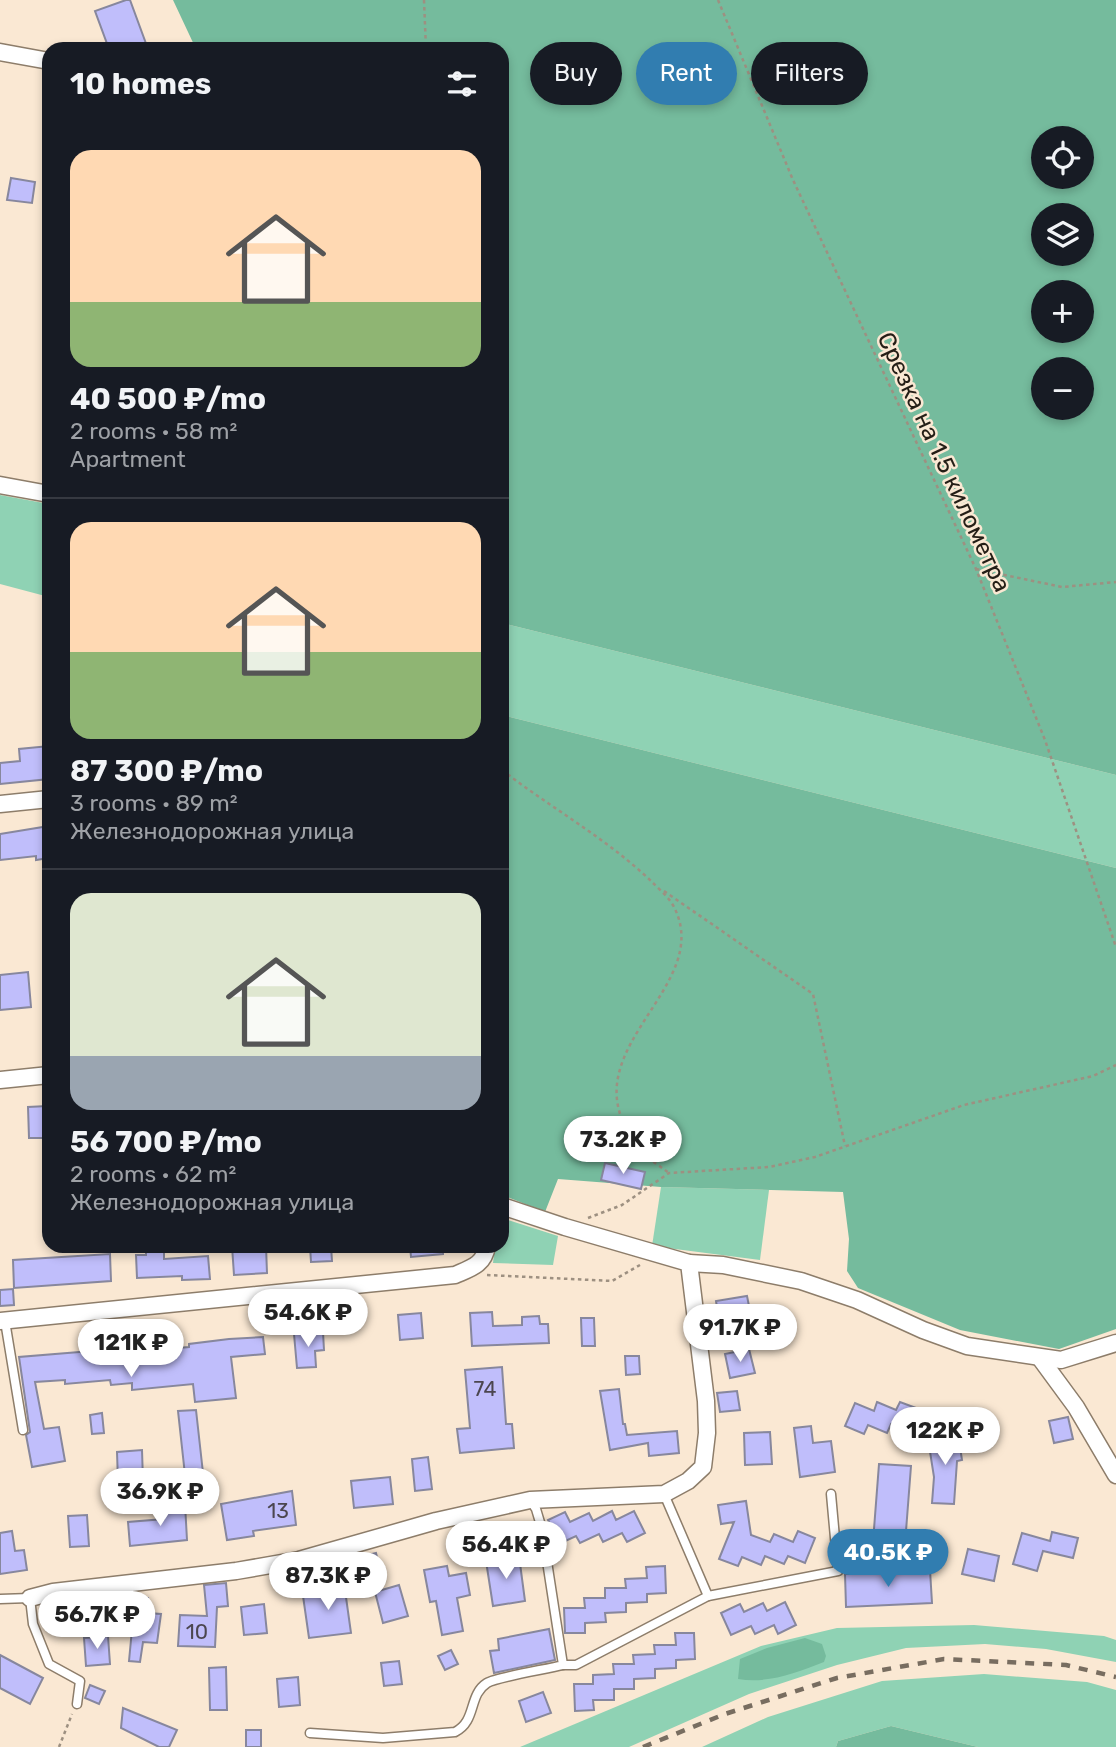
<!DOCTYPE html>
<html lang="en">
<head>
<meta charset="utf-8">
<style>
  body { margin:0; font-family:Rubik,sans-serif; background:#20242c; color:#f1f3f6; height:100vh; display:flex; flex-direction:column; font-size:26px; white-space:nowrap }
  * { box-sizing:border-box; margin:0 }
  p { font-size:23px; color:#9ea1a6 }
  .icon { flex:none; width:38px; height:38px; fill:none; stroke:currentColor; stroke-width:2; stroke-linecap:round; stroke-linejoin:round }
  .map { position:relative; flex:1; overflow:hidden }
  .details { position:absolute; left:42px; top:42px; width:467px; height:1211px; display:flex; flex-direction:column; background:#171b24; border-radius:21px; box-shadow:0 4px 10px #0003 }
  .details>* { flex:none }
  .top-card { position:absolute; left:530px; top:42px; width:480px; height:63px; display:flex; gap:14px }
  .buttons { position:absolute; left:1031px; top:126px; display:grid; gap:14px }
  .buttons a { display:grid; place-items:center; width:63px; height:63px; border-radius:50%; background:#171b24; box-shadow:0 4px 10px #0003; font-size:35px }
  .price { position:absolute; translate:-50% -60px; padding:0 16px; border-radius:24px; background:#fff; color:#222; font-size:23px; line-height:46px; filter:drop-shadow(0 2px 4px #0008) }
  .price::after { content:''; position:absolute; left:50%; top:42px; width:21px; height:16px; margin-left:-10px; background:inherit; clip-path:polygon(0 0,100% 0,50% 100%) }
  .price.current { background:#317db0; color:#fff }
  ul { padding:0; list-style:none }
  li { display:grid; align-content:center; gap:14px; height:371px; padding:0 28px }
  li+li { border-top:2px solid #363941 }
  li span { display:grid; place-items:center; height:217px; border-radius:21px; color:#555 }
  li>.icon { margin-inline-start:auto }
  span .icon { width:126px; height:126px; fill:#fffc; stroke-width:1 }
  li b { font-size:30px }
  h2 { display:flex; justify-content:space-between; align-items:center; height:84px; padding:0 28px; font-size:30px }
  .tag { padding:0 24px; border-radius:32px; background:#171b24; box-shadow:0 4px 10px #0003; font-size:24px; line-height:63px }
  .tag.current { background:#317db0; color:#fff }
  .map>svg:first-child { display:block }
  .green { fill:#8fd2b4 }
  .forest { fill:#75bb9d; fill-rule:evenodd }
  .building { fill:#c0befb; stroke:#87879d; stroke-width:2 }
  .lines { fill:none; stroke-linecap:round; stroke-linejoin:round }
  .service-casing { stroke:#8d7d6a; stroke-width:11 }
  .minor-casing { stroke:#8d7d6a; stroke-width:19 }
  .path { stroke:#9d9081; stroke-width:2.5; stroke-dasharray:3.5 3.5; stroke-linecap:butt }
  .service { stroke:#fff; stroke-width:8 }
  .minor { stroke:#fff; stroke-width:16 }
  .rail { stroke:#786d60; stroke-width:4.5; stroke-dasharray:9 9; stroke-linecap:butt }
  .labels { text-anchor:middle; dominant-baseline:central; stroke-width:5; stroke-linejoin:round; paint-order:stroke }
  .number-label { font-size:21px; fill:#4b464f }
  .street-label { font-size:24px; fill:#241e16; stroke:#fae8d3 }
</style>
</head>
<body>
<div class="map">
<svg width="1116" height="1747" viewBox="0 0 1116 1747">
  <rect width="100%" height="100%" fill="#fae8d3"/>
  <g class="green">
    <polygon points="0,495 49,504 49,597 0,584"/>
    <polygon points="502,623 1116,775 1116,868 502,715"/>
    <polygon points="661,1187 769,1190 760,1260 652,1246"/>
    <polygon points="508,1220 558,1236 553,1265 493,1263 495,1246 502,1246"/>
    <polygon points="974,1625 1104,1636 1116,1640 1116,1662 1046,1649 985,1644 906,1648 837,1665 749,1694 629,1747 520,1747 761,1646 837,1628"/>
    <polygon points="984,1674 1087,1682 1116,1690 1116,1747 978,1747 891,1726 838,1741 836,1747 702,1747 768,1717 882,1681"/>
  </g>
  <g class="forest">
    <path d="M173,0H1116V775L502,623V49H196ZM1043,138H1082V177H1043ZM1043,215H1082V254H1043ZM1082,292V331H1043V292ZM1043,369H1082V408H1043Z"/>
    <polygon points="502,715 1116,868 1116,1329 1059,1349 960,1330 858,1288 847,1271 849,1239 843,1192 661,1187 558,1179 545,1212 502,1195"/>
    <path d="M805,1638L822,1644L826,1656L824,1662C795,1673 768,1684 738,1679L740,1659L767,1648Z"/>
    <polygon points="891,1726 978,1747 836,1747 838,1741"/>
  </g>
  <g class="building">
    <polygon points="126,0 130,0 148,49 109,49 95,11"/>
    <polygon points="11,178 35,182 32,203 7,200"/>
    <polygon points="49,746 49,779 0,784 0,763 20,761 19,749"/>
    <polygon points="49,826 49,858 36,860 36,856 0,860 0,834"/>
    <polygon points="28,972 31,1007 0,1010 0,975"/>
    <polygon points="47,1106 48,1138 29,1138 28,1107"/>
    <polygon points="605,1163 645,1172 641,1189 601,1180"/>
    <polygon points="146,1246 164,1246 164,1259 208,1256 210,1279 182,1280 182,1276 137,1278 136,1255 146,1255"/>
    <polygon points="232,1246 266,1246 267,1273 234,1275"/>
    <polygon points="310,1246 331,1246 332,1261 311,1262"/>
    <polygon points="410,1246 443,1246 443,1254 411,1257"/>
    <polygon points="110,1254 111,1281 14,1288 13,1260"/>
    <polygon points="13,1289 14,1305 0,1306 0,1290"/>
    <polygon points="747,1296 753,1326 721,1332 716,1301"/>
    <polygon points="492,1312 493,1326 522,1325 522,1317 539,1316 540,1324 548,1324 549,1343 472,1346 470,1313"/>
    <polygon points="421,1313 423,1338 400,1340 398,1315"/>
    <polygon points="581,1318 594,1318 595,1346 582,1346"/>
    <polygon points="323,1332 324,1350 315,1351 316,1367 297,1368 294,1334"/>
    <polygon points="263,1337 265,1354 231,1357 236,1398 195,1402 193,1384 132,1390 132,1383 111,1385 110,1380 65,1384 65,1380 35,1382 44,1429 59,1427 65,1461 32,1467 26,1435 30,1432 19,1357 128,1348 129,1352 189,1347 189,1344 229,1339"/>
    <polygon points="749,1349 755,1373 730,1378 725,1354"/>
    <polygon points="625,1356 639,1356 640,1374 626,1375"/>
    <polygon points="502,1367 506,1424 512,1424 514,1448 460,1453 457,1429 470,1428 465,1370"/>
    <polygon points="619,1389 623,1424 625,1424 627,1435 677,1431 679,1453 649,1456 648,1443 610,1450 600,1391"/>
    <polygon points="737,1391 740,1410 720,1412 717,1393"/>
    <polygon points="877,1402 896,1410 900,1402 916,1408 915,1422 911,1432 891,1424 887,1433 868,1425 864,1434 845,1426 855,1403 874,1411"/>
    <polygon points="196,1410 203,1473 185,1475 178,1411"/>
    <polygon points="102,1413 104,1433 92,1434 90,1415"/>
    <polygon points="1068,1417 1073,1439 1054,1443 1049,1421"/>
    <polygon points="811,1426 813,1443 831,1441 835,1472 800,1477 794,1428"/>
    <polygon points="770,1432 772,1464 745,1465 744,1433"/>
    <polygon points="958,1434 962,1460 957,1461 954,1504 932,1503 934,1477 928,1439"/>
    <polygon points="142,1450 143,1481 118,1482 117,1452"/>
    <polygon points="428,1457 432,1489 415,1491 412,1459"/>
    <polygon points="879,1464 911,1466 905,1544 873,1542"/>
    <polygon points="390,1477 393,1504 354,1508 351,1481"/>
    <polygon points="292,1491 296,1525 253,1531 254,1536 227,1540 221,1504"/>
    <polygon points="746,1501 751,1535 770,1542 774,1534 793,1542 798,1531 815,1538 805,1563 788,1556 784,1564 765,1556 761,1565 742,1557 738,1566 719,1559 734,1522 721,1524 718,1505"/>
    <polygon points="185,1504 187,1540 130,1546 128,1522 164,1519 163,1505"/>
    <polygon points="612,1511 616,1520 634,1511 645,1533 627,1542 622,1533 603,1542 599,1534 580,1543 576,1536 559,1544 548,1520 565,1512 570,1522 589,1513 593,1521"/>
    <polygon points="87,1515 89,1546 70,1547 68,1516"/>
    <polygon points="12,1531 15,1551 24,1550 27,1570 0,1574 0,1533"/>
    <polygon points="1052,1532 1078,1538 1073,1558 1043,1551 1037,1571 1013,1564 1022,1533 1050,1541"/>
    <polygon points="968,1549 999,1556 994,1581 962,1574"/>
    <polygon points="376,1553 379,1566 371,1568 374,1581 362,1584 356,1558"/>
    <polygon points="519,1556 525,1601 493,1606 486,1561"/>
    <polygon points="447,1566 449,1576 466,1573 470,1595 457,1598 463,1631 442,1635 436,1601 430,1602 424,1570"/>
    <polygon points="665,1566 666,1593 647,1594 647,1602 626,1603 626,1612 605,1613 606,1622 585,1623 585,1633 565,1633 564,1608 585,1608 584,1598 605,1598 605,1588 626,1588 625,1579 647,1578 646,1567"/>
    <polygon points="930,1570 932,1603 846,1607 845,1574"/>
    <polygon points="226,1583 228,1606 217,1607 215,1647 178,1646 180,1615 207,1616 204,1585"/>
    <polygon points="344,1583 351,1633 309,1638 303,1596 324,1593 323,1586"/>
    <polygon points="399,1585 408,1616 383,1623 375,1592"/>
    <polygon points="135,1598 148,1598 147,1613 161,1614 157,1643 143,1642 140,1662 129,1661"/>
    <polygon points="785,1602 796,1625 778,1634 774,1625 755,1634 751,1626 731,1635 721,1613 740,1604 744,1612 763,1603 767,1611"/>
    <polygon points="70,1604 71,1620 51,1621 50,1605"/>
    <polygon points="264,1604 267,1633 244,1635 241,1607"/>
    <polygon points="549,1629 555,1660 494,1673 490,1651 499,1650 498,1639"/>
    <polygon points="675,1633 694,1633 695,1659 676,1660 676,1668 655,1669 655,1678 634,1679 634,1689 614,1689 614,1700 593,1700 594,1710 575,1711 574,1684 593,1684 593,1675 614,1674 613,1664 634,1664 633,1655 655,1654 654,1645 676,1645"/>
    <polygon points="108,1636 110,1664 86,1666 84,1638"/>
    <polygon points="451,1650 458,1664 445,1670 438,1656"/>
    <polygon points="0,1655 43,1678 30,1704 0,1688"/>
    <polygon points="399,1661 402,1684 384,1686 381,1663"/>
    <polygon points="226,1667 227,1710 210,1710 209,1668"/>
    <polygon points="298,1677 300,1705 279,1707 277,1679"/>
    <polygon points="90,1685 105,1691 99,1704 85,1698"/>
    <polygon points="543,1692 551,1713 526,1722 519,1701"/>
    <polygon points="123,1708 177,1730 169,1747 159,1747 121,1728"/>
    <rect x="246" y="1730" width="15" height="17"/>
  </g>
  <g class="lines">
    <defs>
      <g id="service">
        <polyline points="5,1321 23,1430"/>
        <polyline points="664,1494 708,1596 838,1571 831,1494"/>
        <polyline points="0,1599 30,1598 33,1624 49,1664 80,1681 77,1704"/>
        <polyline points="563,1665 576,1665 708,1596"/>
        <path d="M310,1733L383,1738L455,1732C477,1721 468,1695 487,1683C497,1677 548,1669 563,1665L542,1529L536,1509L530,1500"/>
      </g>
      <g id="minor">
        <polyline points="0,52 49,61"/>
        <polyline points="0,485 49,494"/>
        <polyline points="0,804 49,799"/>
        <polyline points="0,1080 49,1075"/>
        <polyline points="689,1263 723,1265 801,1281 857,1300 923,1330 967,1346 1061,1360 1116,1343"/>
        <path d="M0,1321L455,1275C471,1268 484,1265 487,1246"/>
        <polyline points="1040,1358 1076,1407 1116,1475"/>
        <polyline points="30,1598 53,1592 236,1571 299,1560 436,1521 530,1500 664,1494 688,1481 703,1467 707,1433 706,1401 689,1263 565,1227 502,1206"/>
      </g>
    </defs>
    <use href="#service" class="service-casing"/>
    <use href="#minor" class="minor-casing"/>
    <g class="path">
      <polyline points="424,0 426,49"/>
      <polyline points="718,0 793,180 976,569 1045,740 1116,947"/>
      <polyline points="976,569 1062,587 1116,582"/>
      <path d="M502,770C551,808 606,838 651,881C659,889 670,898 675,909C712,987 576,1047 629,1133C632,1138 635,1146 640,1151C648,1159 660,1166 669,1173"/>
      <polyline points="664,891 813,994 845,1146"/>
      <polyline points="588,1218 622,1205 669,1173 769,1167 815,1157 964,1105 1093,1076 1116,1065"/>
      <polyline points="487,1275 612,1281 640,1265"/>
      <polyline points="59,1747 72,1714"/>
    </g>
    <use href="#service" class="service"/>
    <use href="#minor" class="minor"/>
    <polyline class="rail" points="643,1747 725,1714 837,1678 944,1659 1066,1665 1116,1677"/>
  </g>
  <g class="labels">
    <g class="number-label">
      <text x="485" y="1388">74</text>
      <text x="278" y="1510">13</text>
      <text x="197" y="1631">10</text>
    </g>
    <g class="street-label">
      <text transform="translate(944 462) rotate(65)">Срезка на 1.5 километра</text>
    </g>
  </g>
</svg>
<div class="buttons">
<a><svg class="icon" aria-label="locate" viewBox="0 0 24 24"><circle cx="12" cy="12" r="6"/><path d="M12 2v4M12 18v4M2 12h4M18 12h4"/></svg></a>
<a><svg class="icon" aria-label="layers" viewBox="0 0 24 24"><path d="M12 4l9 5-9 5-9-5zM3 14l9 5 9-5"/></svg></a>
<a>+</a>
<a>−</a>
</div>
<b class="price" style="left:623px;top:1176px">73.2K ₽</b>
<b class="price" style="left:308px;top:1349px">54.6K ₽</b>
<b class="price" style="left:740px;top:1364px">91.7K ₽</b>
<b class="price" style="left:131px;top:1379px">121K ₽</b>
<b class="price" style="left:945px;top:1467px">122K ₽</b>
<b class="price" style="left:160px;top:1528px">36.9K ₽</b>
<b class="price" style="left:506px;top:1581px">56.4K ₽</b>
<b class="price current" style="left:888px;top:1589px">40.5K ₽</b>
<b class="price" style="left:328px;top:1612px">87.3K ₽</b>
<b class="price" style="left:97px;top:1651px">56.7K ₽</b>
<div class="top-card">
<a class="tag">Buy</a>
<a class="tag current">Rent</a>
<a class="tag">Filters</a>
</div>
<section class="details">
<h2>10 homes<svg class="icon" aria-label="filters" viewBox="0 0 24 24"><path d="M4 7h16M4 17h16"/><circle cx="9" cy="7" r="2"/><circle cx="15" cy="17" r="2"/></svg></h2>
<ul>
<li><span style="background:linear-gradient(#ffd9b3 70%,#8fb573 0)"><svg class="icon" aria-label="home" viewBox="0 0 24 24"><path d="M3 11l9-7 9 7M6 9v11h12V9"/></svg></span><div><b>40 500 ₽/mo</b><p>2 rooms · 58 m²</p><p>Apartment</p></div></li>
<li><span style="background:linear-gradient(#ffd9b3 60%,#8fb573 0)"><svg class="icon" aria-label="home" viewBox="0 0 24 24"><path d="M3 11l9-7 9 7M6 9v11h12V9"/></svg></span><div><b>87 300 ₽/mo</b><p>3 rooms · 89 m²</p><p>Железнодорожная улица</p></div></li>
<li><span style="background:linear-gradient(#dfe7d0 75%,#9aa5b1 0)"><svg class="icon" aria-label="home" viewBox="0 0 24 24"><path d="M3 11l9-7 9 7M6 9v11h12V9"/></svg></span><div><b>56 700 ₽/mo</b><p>2 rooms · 62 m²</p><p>Железнодорожная улица</p></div></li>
</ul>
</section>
</div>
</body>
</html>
